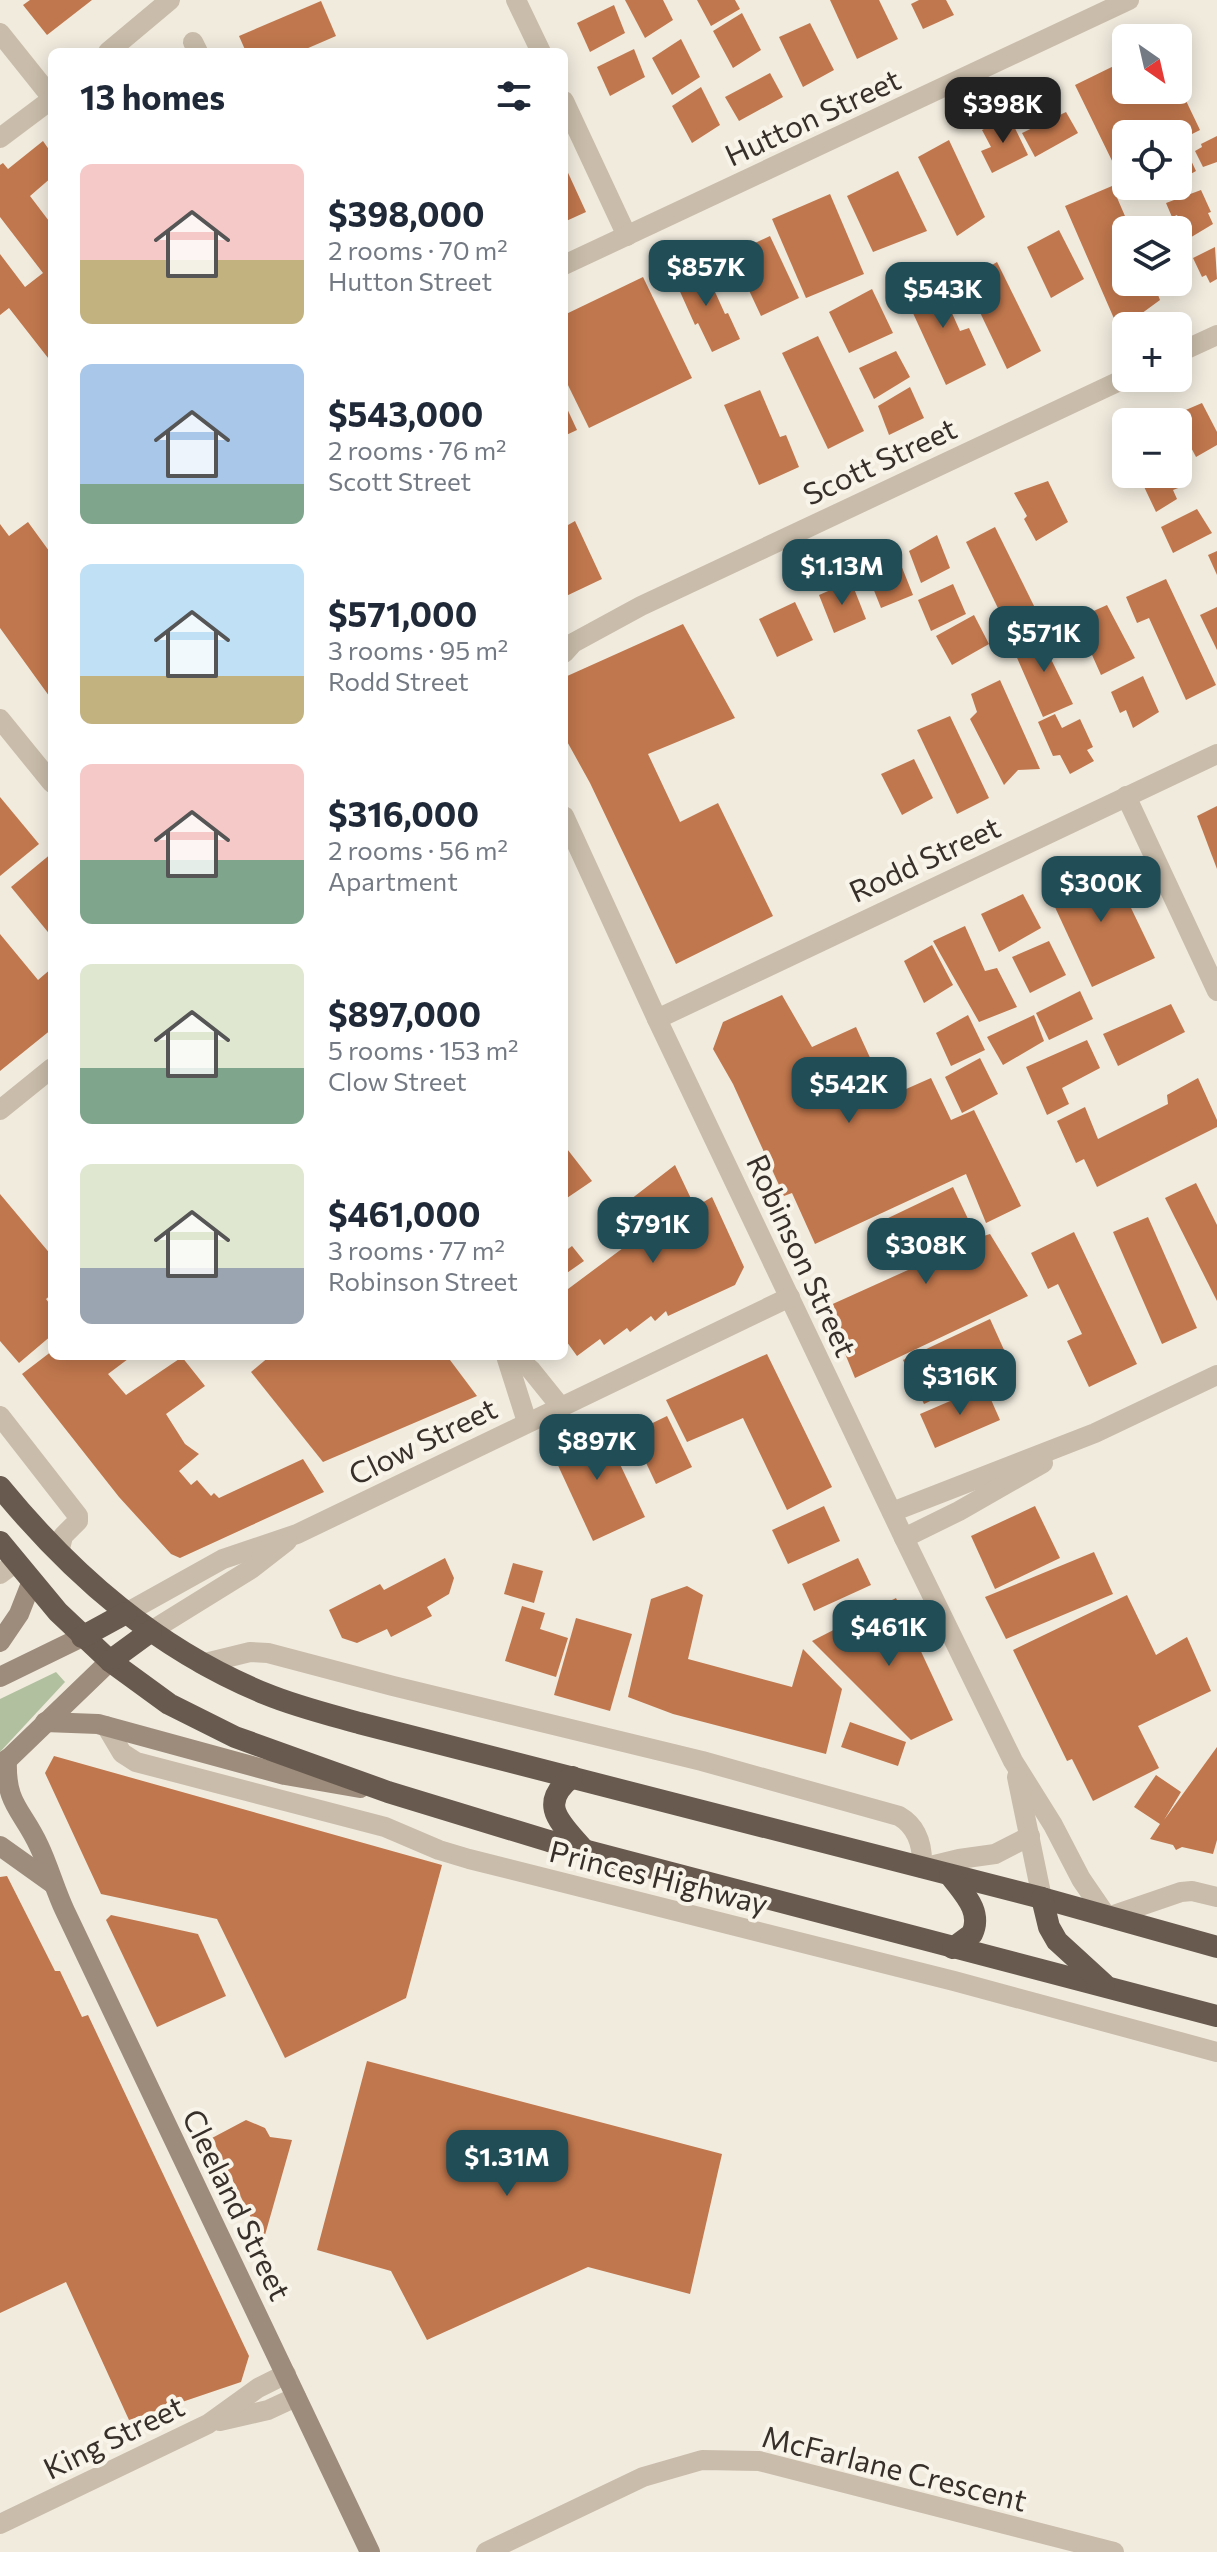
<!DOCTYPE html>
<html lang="en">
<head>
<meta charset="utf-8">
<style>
  body { margin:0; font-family:Commissioner,sans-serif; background:#f6f6f7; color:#1f2937; height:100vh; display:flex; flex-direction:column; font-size:30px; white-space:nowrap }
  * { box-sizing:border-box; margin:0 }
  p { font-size:26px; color:#747a83 }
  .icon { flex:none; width:44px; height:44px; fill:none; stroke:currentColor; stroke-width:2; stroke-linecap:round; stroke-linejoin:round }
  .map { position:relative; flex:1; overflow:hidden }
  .panel { position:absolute; left:48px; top:48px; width:520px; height:1312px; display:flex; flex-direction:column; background:#fff; border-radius:12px; box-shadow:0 4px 20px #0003 }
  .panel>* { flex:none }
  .needle { width:52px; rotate:146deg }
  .controls { position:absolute; left:1112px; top:24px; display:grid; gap:16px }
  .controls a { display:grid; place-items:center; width:80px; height:80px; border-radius:12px; background:#fff; box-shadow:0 4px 20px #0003; font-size:40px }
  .price { position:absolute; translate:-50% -68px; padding:0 18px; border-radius:16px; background:#214d57; color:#fff; font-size:26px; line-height:52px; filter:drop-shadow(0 2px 4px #0008) }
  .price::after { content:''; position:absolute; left:50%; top:48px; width:24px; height:18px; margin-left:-12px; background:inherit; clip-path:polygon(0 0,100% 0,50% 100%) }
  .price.on { background:#222; color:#fff }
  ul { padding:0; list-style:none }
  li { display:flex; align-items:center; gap:24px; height:200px; padding:0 32px }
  li span { display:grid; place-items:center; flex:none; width:224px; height:160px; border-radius:12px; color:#555 }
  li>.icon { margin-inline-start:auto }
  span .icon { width:96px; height:96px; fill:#fffc; stroke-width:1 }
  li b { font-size:34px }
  h2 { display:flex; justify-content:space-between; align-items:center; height:96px; padding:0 32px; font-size:34px }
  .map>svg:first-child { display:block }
  .green { fill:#b1c09e }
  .building { fill:#c0774d }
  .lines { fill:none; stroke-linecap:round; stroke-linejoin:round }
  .minor { stroke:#c9bcaa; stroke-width:20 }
  .tertiary { stroke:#c9bcaa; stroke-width:20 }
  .secondary { stroke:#9d8c7c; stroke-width:20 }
  .trunk { stroke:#685a4e; stroke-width:22 }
  .labels { text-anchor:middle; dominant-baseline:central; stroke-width:8; stroke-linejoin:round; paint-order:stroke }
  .street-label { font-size:30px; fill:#372f29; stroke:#f9f4ea }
</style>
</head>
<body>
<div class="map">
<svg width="1217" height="2552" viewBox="0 0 1217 2552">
  <rect width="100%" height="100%" fill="#f1ebde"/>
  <polygon class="green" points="56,1672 65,1682 0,1752 0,1699"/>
  <g class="building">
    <polygon points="30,0 92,0 47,35 23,5"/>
    <polygon points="625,0 663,0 673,20 645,38"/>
    <polygon points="697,0 735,0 740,9 711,26"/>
    <polygon points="830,0 879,0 898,39 857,59"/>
    <polygon points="919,0 946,0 954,15 923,29 911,4"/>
    <polygon points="321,1 336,36 299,52 246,52 239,36"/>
    <polygon points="614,5 625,33 590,52 577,23"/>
    <polygon points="742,13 761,50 733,68 713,31"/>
    <polygon points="810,23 834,70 803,87 779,37"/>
    <polygon points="681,39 700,77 672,95 652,58"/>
    <polygon points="634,49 645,77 610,96 597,67"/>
    <polygon points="1126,60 1126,90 1178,90 1178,84 1200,130 1178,141 1178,134 1126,134 1126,167 1117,171 1075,85"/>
    <polygon points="770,73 783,97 739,121 725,97"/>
    <polygon points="701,87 720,125 692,143 672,106"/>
    <polygon points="1066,112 1078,133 1035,157 1022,133"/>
    <polygon points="1009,116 1028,155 992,173 981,151 991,147 982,130"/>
    <polygon points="1217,136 1217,162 1203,167 1195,151 1202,147 1201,144"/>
    <polygon points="949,140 985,217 957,236 918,157"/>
    <polygon points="43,141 52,154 52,177 30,196 52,225 52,363 9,308 0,315 0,254 25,287 43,273 0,217 0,165 3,163 8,169"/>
    <polygon points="1178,153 1180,158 1188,154 1196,171 1178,181"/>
    <polygon points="564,164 586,212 564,222"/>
    <polygon points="898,171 927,231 873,252 847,196"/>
    <polygon points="1112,186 1131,230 1126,230 1126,282 1153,282 1160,300 1119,330 1065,206"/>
    <polygon points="1201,190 1211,212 1208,213 1213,224 1188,239 1177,215 1172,217 1166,203"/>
    <polygon points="830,194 864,274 806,298 772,219"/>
    <polygon points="1059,230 1084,279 1051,298 1027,247"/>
    <polygon points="770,236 799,298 761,316 732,254"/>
    <polygon points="1215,247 1217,279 1210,283 1206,275 1202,277 1193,258"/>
    <polygon points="997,262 1041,351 1007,369 965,281"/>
    <polygon points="702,263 725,314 728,313 740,339 712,352 698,323 695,325 673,276"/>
    <polygon points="934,273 960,331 969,328 986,365 946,385 901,287"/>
    <polygon points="643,277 692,378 589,428 564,377 564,315"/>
    <polygon points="872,289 893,333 849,353 829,312"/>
    <polygon points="818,336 864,431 828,449 782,353"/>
    <polygon points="896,351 910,377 874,399 859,368"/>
    <polygon points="910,387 924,418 889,435 878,406"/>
    <polygon points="760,390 780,437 786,435 799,467 759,485 724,405"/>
    <polygon points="564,402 577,430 564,436"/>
    <polygon points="1202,403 1217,432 1217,445 1196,457 1174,415"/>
    <polygon points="1126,426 1126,459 1114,433"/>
    <polygon points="1178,469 1186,485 1173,490 1177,499 1156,512 1138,474 1178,474"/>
    <polygon points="1048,481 1068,522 1036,541 1024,519 1027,516 1014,493"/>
    <polygon points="1197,509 1212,533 1173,553 1161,527"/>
    <polygon points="564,516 568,525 575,521 602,579 564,597"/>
    <polygon points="28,522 52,555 52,700 0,628 0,524 9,536"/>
    <polygon points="995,527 1038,614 1009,631 966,542"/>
    <polygon points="937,535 950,568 921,583 909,551"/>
    <polygon points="1217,551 1217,575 1208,555"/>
    <polygon points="899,560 913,595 881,608 867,573"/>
    <polygon points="1166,579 1216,685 1186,700 1149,618 1137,623 1126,597"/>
    <polygon points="851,581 866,619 834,633 819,595"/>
    <polygon points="953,584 966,614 931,631 918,600"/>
    <polygon points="795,602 813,640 777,657 759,619"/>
    <polygon points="1107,605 1135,658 1101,675 1084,637 1077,640 1069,622"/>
    <polygon points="1217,607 1217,650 1200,615"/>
    <polygon points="974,615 989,644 952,665 936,636"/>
    <polygon points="683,624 735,718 648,754 680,822 718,803 773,916 676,964 590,783 564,736 564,680 565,677"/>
    <polygon points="1054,633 1064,654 1051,659 1073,704 1043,717 1014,651"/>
    <polygon points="1143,676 1159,712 1133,728 1126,710 1120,713 1111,692"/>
    <polygon points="1000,680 1040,769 1018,770 1004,785 970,719 977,712 971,694"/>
    <polygon points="1055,714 1062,728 1080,719 1093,747 1087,750 1094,761 1070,774 1060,755 1053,756 1038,722"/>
    <polygon points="950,716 989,798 957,814 917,730"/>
    <polygon points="914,759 933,798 902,815 881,774"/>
    <polygon points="0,797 39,844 0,876"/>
    <polygon points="1217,806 1217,869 1197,816"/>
    <polygon points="52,853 52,937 11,887"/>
    <polygon points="1109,862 1155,958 1092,987 1047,890"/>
    <polygon points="1023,894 1041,928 999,952 981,914"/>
    <polygon points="965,926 985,971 997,968 1017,1007 979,1022 933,941"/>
    <polygon points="0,934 38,980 52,968 52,1029 0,1071"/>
    <polygon points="1049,941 1066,975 1030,993 1012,957"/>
    <polygon points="932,945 953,985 924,1003 904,961"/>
    <polygon points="1080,991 1093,1019 1049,1040 1036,1013"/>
    <polygon points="782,995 812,1047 856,1027 888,1097 931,1078 951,1120 974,1110 1021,1206 986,1223 966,1174 815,1244 792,1193 784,1196 733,1084 713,1049 723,1022"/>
    <polygon points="1171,1004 1185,1032 1118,1066 1103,1034"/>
    <polygon points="968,1015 985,1050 951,1066 936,1033"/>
    <polygon points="1034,1015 1044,1041 1003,1065 987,1037"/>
    <polygon points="1087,1040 1100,1068 1062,1088 1069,1104 1047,1115 1026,1067"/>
    <polygon points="980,1058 998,1094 962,1113 945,1077"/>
    <polygon points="1198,1078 1217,1120 1217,1127 1097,1187 1084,1159 1076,1163 1057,1121 1085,1107 1098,1139 1168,1104 1167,1095"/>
    <polygon points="564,1145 592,1181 564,1200"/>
    <polygon points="675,1165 695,1207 712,1197 744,1267 735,1285 668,1316 666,1311 655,1321 651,1316 630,1332 627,1328 604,1345 600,1339 577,1356 564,1338 564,1292 623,1248 604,1220"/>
    <polygon points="1196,1183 1217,1225 1217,1301 1165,1198"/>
    <polygon points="953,1187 977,1238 990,1234 1028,1296 855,1378 826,1307 908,1270 884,1220"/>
    <polygon points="0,1194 52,1256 52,1294 46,1299 52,1307 52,1335 19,1363 0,1341"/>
    <polygon points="1148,1217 1197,1328 1162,1344 1113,1232"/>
    <polygon points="1074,1232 1137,1364 1089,1387 1067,1341 1082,1334 1058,1284 1048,1289 1031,1253"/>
    <polygon points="572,1246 584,1261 564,1275 564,1252"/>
    <polygon points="990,1319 1010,1363 924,1404 903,1360"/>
    <polygon points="52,1351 52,1356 132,1356 108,1374 126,1395 182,1357 205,1386 166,1414 185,1444 199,1454 179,1471 191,1485 197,1480 211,1496 214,1493 219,1498 303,1459 324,1492 180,1558 171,1554 119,1497 22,1374"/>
    <polygon points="767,1354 832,1487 787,1510 743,1418 687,1442 666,1400"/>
    <polygon points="270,1356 447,1356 477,1396 323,1462 251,1372"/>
    <polygon points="985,1386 1000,1420 935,1448 920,1414"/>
    <polygon points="667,1416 692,1467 656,1484 632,1433"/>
    <polygon points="600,1422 645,1517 593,1541 549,1446"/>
    <polygon points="824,1506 840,1541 788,1564 772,1530"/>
    <polygon points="1035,1506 1060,1558 995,1589 971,1536"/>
    <polygon points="1094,1552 1113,1594 1006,1639 985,1597"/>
    <polygon points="445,1558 454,1578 449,1594 427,1607 432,1616 391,1637 387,1629 357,1643 342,1638 329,1610 380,1584 384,1590"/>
    <polygon points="858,1558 871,1585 814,1611 802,1584"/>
    <polygon points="513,1563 543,1571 534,1603 504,1594"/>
    <polygon points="687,1586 703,1595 688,1659 792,1687 803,1649 842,1689 826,1754 673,1714 628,1697 651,1599"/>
    <polygon points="1127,1595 1156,1655 1187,1637 1211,1691 1138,1726 1159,1768 1093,1801 1072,1759 1067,1761 1013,1650"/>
    <polygon points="896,1598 953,1720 911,1740 812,1641"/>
    <polygon points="522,1606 545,1613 540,1629 568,1638 556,1677 505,1661"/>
    <polygon points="576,1618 632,1634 610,1711 554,1695"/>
    <polygon points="850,1722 906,1742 898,1766 841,1747"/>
    <polygon points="1217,1747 1217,1840 1213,1854 1182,1847 1176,1850 1173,1845 1150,1839 1160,1824 1134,1807 1156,1775 1181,1792 1164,1820"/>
    <polygon points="54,1756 442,1865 406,1998 285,2058 217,1919 101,1894 45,1773"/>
    <polygon points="7,1876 55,1971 60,1971 82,2017 88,2015 249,2356 241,2382 129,2420 66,2282 0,2313 0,1877"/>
    <polygon points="111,1915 198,1934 226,1996 157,2027 106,1920"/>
    <polygon points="367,2061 722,2154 690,2294 588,2267 427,2340 391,2271 317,2250"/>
    <polygon points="246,2120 265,2128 270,2137 292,2140 263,2242 212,2138"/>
  </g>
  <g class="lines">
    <g class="minor">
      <polyline points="516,0 541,52"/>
      <polyline points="193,42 198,52"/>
      <polyline points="564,101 627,236"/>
      <polyline points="564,265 1129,0"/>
      <polyline points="1178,353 1217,335"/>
      <polyline points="564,653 573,643 641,606 1126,378"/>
      <polyline points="1126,796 1217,991"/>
      <polyline points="657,1019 1217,754"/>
      <polyline points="0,1110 52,1068"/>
      <polyline points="0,1416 78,1516 78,1521 63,1536 59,1553"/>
      <polyline points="892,1512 1095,1433 1217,1375"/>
      <polyline points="904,1538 959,1511 1043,1463"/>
      <polyline points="0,1574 16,1562"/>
      <path d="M201,1664L250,1652L268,1653L393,1686L702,1761L899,1816C918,1827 923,1847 922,1868"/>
      <polyline points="106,1726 122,1753 136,1762 385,1827 439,1850 469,1859 954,1981 1217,2052"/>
      <polyline points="1108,1917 1181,1892 1192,1891 1217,1897"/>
      <polyline points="220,2421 268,2410 296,2397"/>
      <polyline points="0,2524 208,2424 258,2388 286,2374"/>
      <polyline points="486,2552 643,2477 702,2460 759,2461 1114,2552"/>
    </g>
    <g class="tertiary">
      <polyline points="0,33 52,98"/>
      <polyline points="108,52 170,0"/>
      <polyline points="0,138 52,99"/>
      <polyline points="0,719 52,783"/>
      <polyline points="564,816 657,1019 904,1538 1013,1761 1053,1825 1081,1879 1107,1917"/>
      <polyline points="506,1356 527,1422"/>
      <polyline points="515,1356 531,1370 560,1406"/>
      <polyline points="126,1613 223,1559 297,1534 790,1297"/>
      <polyline points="151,1631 251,1569 287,1541"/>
      <polyline points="1017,1777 1042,1898"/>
      <polyline points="922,1868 959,1859 995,1854 1030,1836"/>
    </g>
    <g class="secondary">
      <polyline points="0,1642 19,1614 32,1581"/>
      <polyline points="0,1677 82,1637"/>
      <polyline points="45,1722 98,1724 285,1775 360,1788"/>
      <path d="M7,1759C5,1805 22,1809 39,1846C49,1867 55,1890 65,1911L370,2552"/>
      <polyline points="0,1767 110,1661"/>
      <polyline points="0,1846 52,1883"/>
    </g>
    <g class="trunk">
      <path d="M0,1487C73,1576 158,1650 266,1694C295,1706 327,1714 359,1723L1042,1898L1217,1947"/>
      <polyline points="0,1542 58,1612 110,1661 169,1704 235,1737 388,1792 549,1841 1217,2016"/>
      <polyline points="82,1637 126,1613"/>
      <polyline points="110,1661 151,1631"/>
      <path d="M572,1777C536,1805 562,1824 584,1850"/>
      <path d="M950,1875C963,1893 983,1911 972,1934L953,1948"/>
      <polyline points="1042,1898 1049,1927 1057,1941 1104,1984"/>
    </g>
  </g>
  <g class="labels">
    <g class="street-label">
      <text transform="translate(812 116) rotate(-25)">Hutton Street</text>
      <text transform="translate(879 460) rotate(-25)">Scott Street</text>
      <text transform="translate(924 858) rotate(-25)">Rodd Street</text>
      <text transform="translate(803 1255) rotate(65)">Robinson Street</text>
      <text transform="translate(422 1440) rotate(-26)">Clow Street</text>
      <text transform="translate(659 1876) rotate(14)">Princes Highway</text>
      <text transform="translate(238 2204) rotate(64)">Cleeland Street</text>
      <text transform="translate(113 2436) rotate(-26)">King Street</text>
      <text transform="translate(895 2467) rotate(14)">McFarlane Crescent</text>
    </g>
  </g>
</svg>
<div class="controls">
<a><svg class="needle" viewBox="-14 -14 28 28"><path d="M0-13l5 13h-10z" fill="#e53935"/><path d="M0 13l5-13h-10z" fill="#747a83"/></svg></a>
<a><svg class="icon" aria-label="locate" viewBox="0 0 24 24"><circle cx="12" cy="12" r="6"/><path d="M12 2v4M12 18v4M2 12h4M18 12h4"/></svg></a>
<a><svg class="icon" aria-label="layers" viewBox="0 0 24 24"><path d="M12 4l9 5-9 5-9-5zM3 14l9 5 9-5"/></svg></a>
<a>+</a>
<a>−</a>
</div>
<b class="price on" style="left:1003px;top:145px">$398K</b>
<b class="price" style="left:706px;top:308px">$857K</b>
<b class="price" style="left:943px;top:330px">$543K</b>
<b class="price" style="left:842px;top:607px">$1.13M</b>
<b class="price" style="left:1044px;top:674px">$571K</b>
<b class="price" style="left:1101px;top:924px">$300K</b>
<b class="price" style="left:849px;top:1125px">$542K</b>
<b class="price" style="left:653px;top:1265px">$791K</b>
<b class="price" style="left:926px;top:1286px">$308K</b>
<b class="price" style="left:960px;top:1417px">$316K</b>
<b class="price" style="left:597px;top:1482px">$897K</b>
<b class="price" style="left:889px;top:1668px">$461K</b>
<b class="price" style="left:507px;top:2198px">$1.31M</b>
<section class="panel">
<h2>13 homes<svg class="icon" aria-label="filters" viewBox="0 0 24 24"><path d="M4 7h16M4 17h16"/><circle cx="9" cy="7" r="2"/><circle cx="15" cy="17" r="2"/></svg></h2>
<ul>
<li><span style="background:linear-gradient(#f6c9c9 60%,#c2b280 0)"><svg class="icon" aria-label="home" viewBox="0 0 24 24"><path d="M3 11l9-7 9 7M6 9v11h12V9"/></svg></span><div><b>$398,000</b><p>2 rooms · 70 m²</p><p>Hutton Street</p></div></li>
<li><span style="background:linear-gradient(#a9c7e8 75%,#7fa58c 0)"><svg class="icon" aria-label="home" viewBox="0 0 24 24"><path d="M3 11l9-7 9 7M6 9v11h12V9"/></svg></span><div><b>$543,000</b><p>2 rooms · 76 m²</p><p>Scott Street</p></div></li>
<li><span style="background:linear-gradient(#bfe0f5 70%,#c2b280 0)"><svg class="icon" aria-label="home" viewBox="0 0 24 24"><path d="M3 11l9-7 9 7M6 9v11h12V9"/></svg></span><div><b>$571,000</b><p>3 rooms · 95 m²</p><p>Rodd Street</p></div></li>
<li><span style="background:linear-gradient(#f6c9c9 60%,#7fa58c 0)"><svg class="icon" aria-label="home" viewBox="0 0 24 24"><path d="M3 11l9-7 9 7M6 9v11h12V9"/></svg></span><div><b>$316,000</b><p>2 rooms · 56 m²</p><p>Apartment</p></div></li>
<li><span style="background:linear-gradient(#dfe7d0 65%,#7fa58c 0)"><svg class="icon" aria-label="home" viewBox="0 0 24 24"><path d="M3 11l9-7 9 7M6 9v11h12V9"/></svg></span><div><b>$897,000</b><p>5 rooms · 153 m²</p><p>Clow Street</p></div></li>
<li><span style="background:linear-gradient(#dfe7d0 65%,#9aa5b1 0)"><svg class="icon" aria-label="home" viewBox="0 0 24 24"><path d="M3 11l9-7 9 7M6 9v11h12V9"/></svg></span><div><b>$461,000</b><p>3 rooms · 77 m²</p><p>Robinson Street</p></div></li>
</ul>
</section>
</div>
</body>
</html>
